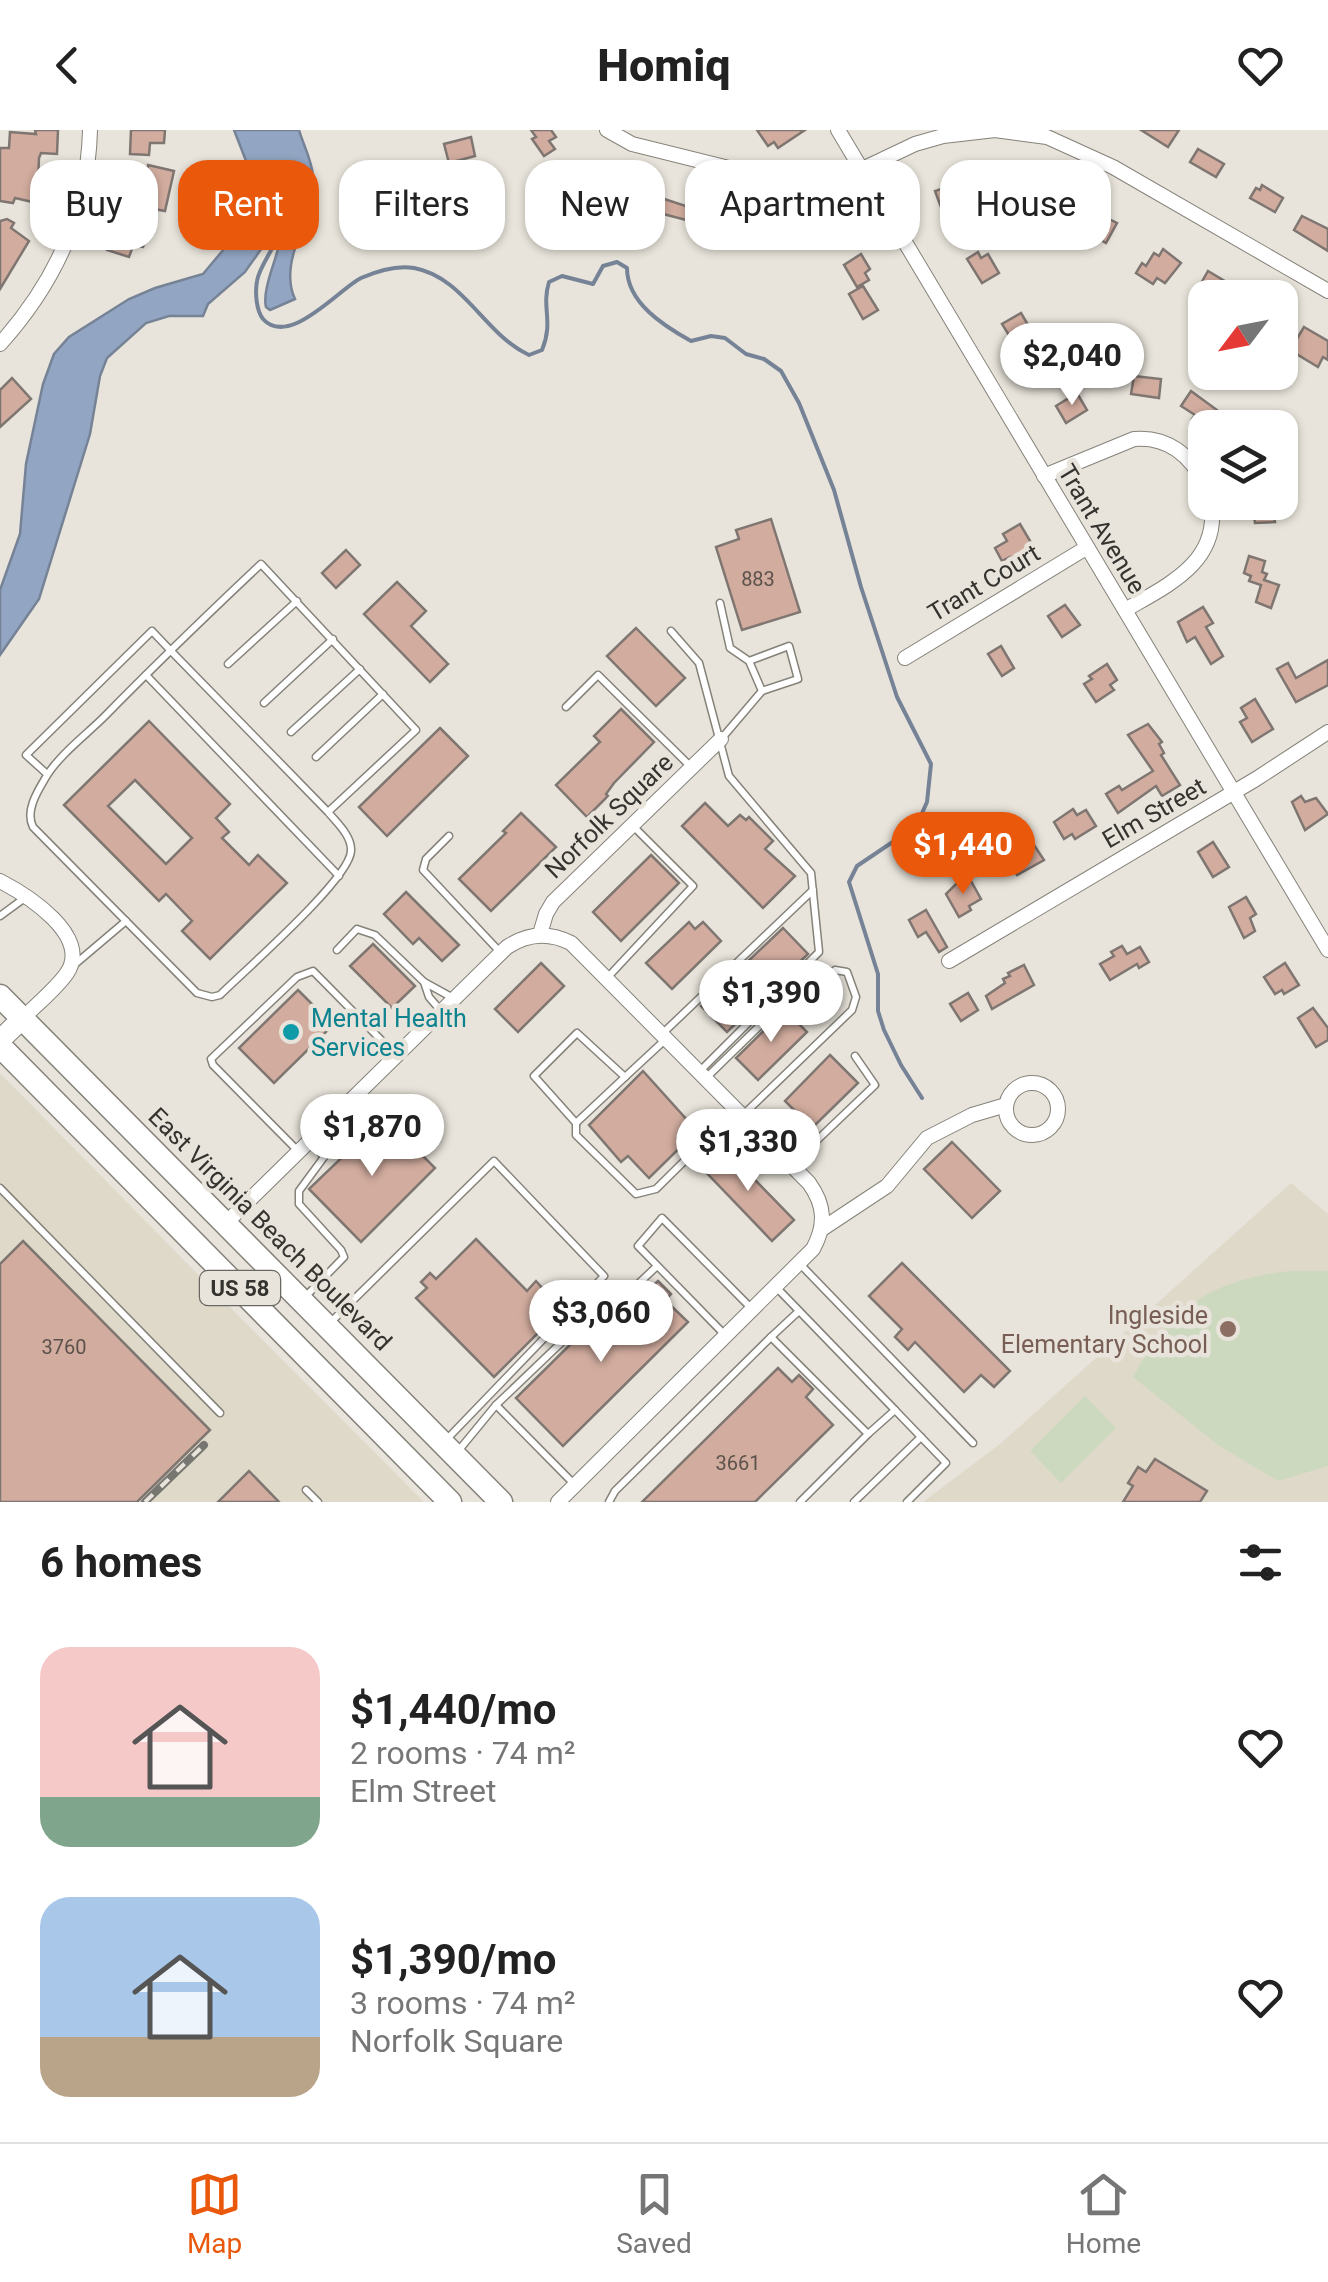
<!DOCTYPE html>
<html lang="en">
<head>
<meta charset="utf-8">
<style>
  body { margin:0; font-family:Roboto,sans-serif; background:#f2f2f2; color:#222; height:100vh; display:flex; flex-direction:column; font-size:38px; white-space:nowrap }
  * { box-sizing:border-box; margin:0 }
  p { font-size:32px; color:#767676 }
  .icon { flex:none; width:55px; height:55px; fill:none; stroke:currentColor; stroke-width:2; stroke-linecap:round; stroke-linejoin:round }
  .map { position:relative; height:1372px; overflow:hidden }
  .drawer { display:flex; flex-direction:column; background:#fff; flex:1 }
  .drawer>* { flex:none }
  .top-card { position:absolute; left:30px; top:30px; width:1270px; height:90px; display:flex; gap:20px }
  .needle { width:65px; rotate:238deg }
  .tools { position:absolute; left:1188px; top:150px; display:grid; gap:20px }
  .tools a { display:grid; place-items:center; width:110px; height:110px; border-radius:20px; background:#fff; box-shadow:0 2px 8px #0004; font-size:50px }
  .price { position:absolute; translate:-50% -85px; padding:0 22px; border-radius:35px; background:#fff; color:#222; font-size:32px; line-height:65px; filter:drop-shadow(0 2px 5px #0008) }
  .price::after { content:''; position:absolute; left:50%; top:60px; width:30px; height:22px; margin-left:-15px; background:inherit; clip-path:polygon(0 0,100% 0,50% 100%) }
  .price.selected { background:#ea580c; color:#fff }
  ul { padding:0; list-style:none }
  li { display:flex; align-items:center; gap:30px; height:250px; padding:0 40px }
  li span { display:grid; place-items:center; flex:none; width:280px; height:200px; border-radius:30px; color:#555 }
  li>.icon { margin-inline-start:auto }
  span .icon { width:120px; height:120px; fill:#fffc; stroke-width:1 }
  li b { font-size:42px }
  h2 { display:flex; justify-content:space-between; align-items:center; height:120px; padding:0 40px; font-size:42px }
  .chip { padding:0 35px; border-radius:30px; background:#fff; box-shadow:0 2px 8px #0004; font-size:35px; line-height:90px }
  .chip.selected { background:#ea580c; color:#fff }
  header { display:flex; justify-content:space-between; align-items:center; height:130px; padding:0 40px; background:#fff; font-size:45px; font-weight:800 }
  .dock { display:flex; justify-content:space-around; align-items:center; height:140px; border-top:2px solid #e0e0e0; background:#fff; font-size:28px; color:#767676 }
  .dock a { display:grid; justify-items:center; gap:5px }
  .dock .selected { color:#ea580c }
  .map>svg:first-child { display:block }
  .built { fill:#dfd9c9 }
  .green { fill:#cdd9bf }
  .water { fill:#92a5c2; stroke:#768396; stroke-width:2.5 }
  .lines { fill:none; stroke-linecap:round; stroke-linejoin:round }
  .stream { stroke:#768396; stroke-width:4 }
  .building { fill:#d2ad9f; stroke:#7f7672; stroke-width:2.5; fill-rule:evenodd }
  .lane-casing { stroke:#85827a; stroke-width:9 }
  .street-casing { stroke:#85827a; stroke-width:16 }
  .secondary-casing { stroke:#85827a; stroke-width:22 }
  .primary-casing { stroke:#85827a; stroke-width:25 }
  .lane { stroke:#fff; stroke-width:6 }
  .street { stroke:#fff; stroke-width:14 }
  .secondary { stroke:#fff; stroke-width:20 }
  .primary { stroke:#fff; stroke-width:22 }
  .rail-casing { stroke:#787670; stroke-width:8 }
  .rail { stroke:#e8e4db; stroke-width:4; stroke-dasharray:11; stroke-linecap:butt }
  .culture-dot { fill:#0f9aa8; stroke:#e8e4db; stroke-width:4 }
  .education-dot { fill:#8d6e63; stroke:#e8e4db; stroke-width:4 }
  .labels { text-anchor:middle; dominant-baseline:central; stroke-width:9; stroke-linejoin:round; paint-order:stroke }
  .number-label { font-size:20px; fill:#5c524b }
  .shield { fill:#e8e4db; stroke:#6a6863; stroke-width:2.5 }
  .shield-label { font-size:22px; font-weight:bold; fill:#34332f }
  .street-label { font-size:25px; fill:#34332f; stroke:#e8e4db }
  .culture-label { font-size:25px; fill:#0d838f; stroke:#e8e4db; text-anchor:start }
  .education-label { font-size:25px; fill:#785e54; stroke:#e8e4db; text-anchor:end }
</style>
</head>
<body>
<header><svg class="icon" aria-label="back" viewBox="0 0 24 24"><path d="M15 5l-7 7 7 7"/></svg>Homiq<svg class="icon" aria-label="heart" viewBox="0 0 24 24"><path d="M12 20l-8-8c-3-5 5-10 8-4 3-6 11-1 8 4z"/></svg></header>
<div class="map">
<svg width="1328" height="1372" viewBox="0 0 1328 1372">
  <rect width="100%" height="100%" fill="#e8e4db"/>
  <g class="built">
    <polygon points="0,943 217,1164 424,1372 0,1372"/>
    <polygon points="1291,1053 1328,1084 1328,1372 923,1372 1000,1314"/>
  </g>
  <g class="green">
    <path d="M1290,1141H1328V1336L1278,1351L1218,1315L1133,1247C1171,1177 1211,1150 1290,1141Z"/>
    <polygon points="1085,1266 1116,1298 1061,1353 1030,1321"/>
  </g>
  <path class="water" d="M234,0H299C303,14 312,31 313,46C315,86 277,131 295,169L270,180L266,177C262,161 275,133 279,115L269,108L245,142L208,174L203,186H169L146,193L107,228L100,246L90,304L39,469L0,525V460L20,404L26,334L43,254L54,224L69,207L129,169L155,158L203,144L240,100L254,74L255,54Z"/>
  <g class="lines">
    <path class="stream" d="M276,110C271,123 259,138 257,151C255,162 256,180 263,189C289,218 339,159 361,148C377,141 397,135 414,138C464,147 485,205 529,225L542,220C554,191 541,178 549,152L562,146L593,154L603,136L617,132L627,138C627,173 664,196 691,211L711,206L725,208L746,224L764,229L781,241L799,273L834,360L861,457L897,567L931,634L927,672L919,690L906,703L857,736L849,752L878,844V881L884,900L901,935L922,968"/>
  </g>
  <g class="building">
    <polygon points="35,0 58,0 57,24 41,23 39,28 38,53 46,55 41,74 15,68 13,73 0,71 0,18 9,18 10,2 36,4"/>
    <polygon points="131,0 165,0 164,13 150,13 149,25 130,24"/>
    <polygon points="531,0 551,0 556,7 549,11 555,19 544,26 532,9 536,7"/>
    <polygon points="757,0 805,0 778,18 774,12 768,16"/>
    <polygon points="1141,0 1179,0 1168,17"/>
    <polygon points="471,7 475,26 449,33 444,14"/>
    <polygon points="1198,19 1224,34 1216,47 1190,32"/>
    <polygon points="148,35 174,41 165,81 143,77"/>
    <polygon points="589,39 614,51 606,68 581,55"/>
    <polygon points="1003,47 1054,60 1050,77 1033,74 1030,85 1020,83 1011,74 1011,63 1000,61"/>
    <polygon points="957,54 964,95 949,99 935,61"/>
    <polygon points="1262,55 1283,68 1275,82 1250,68 1256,58 1260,60"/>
    <polygon points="652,65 689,77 686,90 648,80"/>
    <polygon points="1085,77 1117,93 1106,113 1087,102 1089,98 1077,91"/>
    <polygon points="120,80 138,86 134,101 147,105 143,117 133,116 129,127 107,120"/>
    <polygon points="1302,86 1328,99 1328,121 1294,100"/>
    <polygon points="7,89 14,93 11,98 29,111 0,159 0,91"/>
    <polygon points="748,89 776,95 772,111 725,102 728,90 747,94"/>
    <polygon points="1163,119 1181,133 1165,153 1157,148 1153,154 1136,143 1142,133 1146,136 1154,123 1159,126"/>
    <polygon points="978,122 981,128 988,124 999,143 982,153 967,129"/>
    <polygon points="861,124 870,139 865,143 869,150 857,157 844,135"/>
    <polygon points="1208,141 1228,153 1220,168 1210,168 1200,162 1203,157 1200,155"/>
    <polygon points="863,156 878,180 863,189 849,164"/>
    <polygon points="1021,183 1034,205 1022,212 1018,206 1012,210 1002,194"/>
    <polygon points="1304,197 1328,211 1328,230 1323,227 1318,237 1290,220"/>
    <polygon points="1134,246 1161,249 1159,268 1131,264"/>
    <polygon points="12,248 31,269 0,297 0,260"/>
    <polygon points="1191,261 1221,283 1211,298 1204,298 1192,289 1195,285 1181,276"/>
    <polygon points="1077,263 1087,280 1066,293 1056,276"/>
    <polygon points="1252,372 1271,372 1275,392 1255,393"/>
    <polygon points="771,389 800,482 742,500 716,417 739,409 736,400"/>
    <polygon points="1020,394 1036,421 1014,434 1010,427 1002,431 995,418 1007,411 1003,404"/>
    <polygon points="346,420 360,435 336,458 322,443"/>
    <polygon points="1249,426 1265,431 1262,442 1267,444 1264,450 1279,455 1271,478 1256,472 1261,455 1249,451 1251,446 1244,443"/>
    <polygon points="397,452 426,481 411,496 448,534 430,552 364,484"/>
    <polygon points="1065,475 1080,495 1062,507 1048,486"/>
    <polygon points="1203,477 1213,493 1206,497 1223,526 1211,534 1195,507 1187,512 1178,492"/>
    <polygon points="636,498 685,548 656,576 607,526"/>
    <polygon points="1001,516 1014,538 1002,546 988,524"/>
    <polygon points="1328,530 1328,555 1296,572 1277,539 1288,533 1296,548"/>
    <polygon points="1107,534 1117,550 1110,555 1114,560 1096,572 1084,554 1092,549 1089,546"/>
    <polygon points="1255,569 1273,599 1252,612 1240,592 1247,588 1241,578"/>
    <polygon points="621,579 654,612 614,653 606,664 608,666 587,687 556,655 600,612 594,606"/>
    <path d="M149,591L230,674L216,688L229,702L222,708L249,735L258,725L287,753L210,829L182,801L192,791L166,764L159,771L64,675ZM135,650L192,708L166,734L108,676Z"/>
    <polygon points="1148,594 1162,612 1159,614 1164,623 1161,625 1180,655 1162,666 1156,656 1118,683 1106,664 1119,656 1122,660 1153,641 1128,605"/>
    <polygon points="440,598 468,626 387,706 359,677"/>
    <polygon points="1301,666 1305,672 1316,668 1328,684 1305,700 1292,672"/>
    <polygon points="705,673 728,696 740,685 746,690 749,687 773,711 765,719 795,746 763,778 682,696"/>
    <polygon points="1073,679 1077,685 1086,680 1096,696 1075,709 1072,704 1064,709 1054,692"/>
    <polygon points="521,683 556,717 491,781 459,749 506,703 503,701"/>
    <polygon points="994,696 1004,716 991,723 981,703"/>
    <polygon points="1028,706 1044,730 1017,745 1003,721"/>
    <polygon points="1213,712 1229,737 1213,747 1198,722"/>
    <polygon points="651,725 679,753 621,811 593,782"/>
    <polygon points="959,751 971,751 981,769 969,776 971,780 959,787 946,764"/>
    <polygon points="406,762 459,815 442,831 419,808 413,814 384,784"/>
    <polygon points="1246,767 1256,784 1250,788 1255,801 1244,808 1229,777"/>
    <polygon points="926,780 947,817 939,822 926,802 918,807 909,790"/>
    <polygon points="689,792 695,799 703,792 721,811 672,859 646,833"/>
    <polygon points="783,798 808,824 727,902 701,876"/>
    <polygon points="373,814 415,856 392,878 350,836"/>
    <polygon points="1122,816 1127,824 1140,817 1149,832 1139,838 1137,834 1110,850 1100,834 1114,826 1111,822"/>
    <polygon points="541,833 564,856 518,902 495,879"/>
    <polygon points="1285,833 1299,855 1284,864 1282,860 1275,864 1264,847"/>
    <polygon points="1024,835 1034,855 992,879 986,866 1005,853 1003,849 1010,846 1008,843"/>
    <polygon points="298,860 333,895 274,953 239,918"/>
    <polygon points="968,863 978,880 961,891 950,874"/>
    <polygon points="1313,878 1328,898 1328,910 1316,917 1298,888"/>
    <polygon points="785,880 807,902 758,950 736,928"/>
    <polygon points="830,925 858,953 812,998 785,971"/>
    <polygon points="643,941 697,1001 649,1048 628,1026 621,1032 589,995"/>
    <polygon points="384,987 435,1038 361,1112 309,1059"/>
    <polygon points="952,1012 1000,1061 972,1088 924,1039"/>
    <polygon points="723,1017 794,1090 772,1111 702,1038"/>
    <polygon points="476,1109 527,1161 536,1151 545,1161 539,1166 547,1175 544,1178 553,1188 494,1247 416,1168 427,1158 421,1152 430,1143 436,1149"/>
    <polygon points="23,1111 210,1300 137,1372 0,1372 0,1134"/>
    <polygon points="902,1133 1010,1241 994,1257 981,1245 964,1262 915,1212 908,1220 895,1207 902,1199 869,1166"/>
    <polygon points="658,1151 671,1164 665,1170 688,1192 563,1316 516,1268 589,1196 599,1206"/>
    <polygon points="778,1238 792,1252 799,1245 813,1259 806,1267 833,1295 755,1372 642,1372"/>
    <polygon points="1155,1329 1207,1361 1200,1372 1123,1372 1133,1356 1128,1353 1138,1337 1146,1342"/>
    <polygon points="249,1341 279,1372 218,1372"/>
  </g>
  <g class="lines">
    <defs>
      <g id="lane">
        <polyline points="720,473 730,518 749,531 762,561 722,608"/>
        <polyline points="671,501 699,533 729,646 811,743 819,822 701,940"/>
        <polyline points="749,531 789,516 798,549 762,561"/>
        <polyline points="228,534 297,471"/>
        <polyline points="146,545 339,746"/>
        <polyline points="264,573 333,509"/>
        <polyline points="566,577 598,545 690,636"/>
        <polyline points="291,602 360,539"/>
        <polyline points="316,627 383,564"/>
        <path d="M47,644L26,625L152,501L171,521L328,682C337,693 352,706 351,721C350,749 244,841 220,865L212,867L197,863L33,697C25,681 37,662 46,647C59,625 86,605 105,586C156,534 208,484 261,434L416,600L328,682"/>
        <polyline points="449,706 426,729 423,740 500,822"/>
        <polyline points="0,786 26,767"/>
        <polyline points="337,820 357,799 375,805 424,852"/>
        <polyline points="74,835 126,791"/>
        <polyline points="608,847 693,756 634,697"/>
        <polyline points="441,881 429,867 424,852 453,868"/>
        <polyline points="663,903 813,760"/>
        <polyline points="666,909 625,947 577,903 534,946 576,993 576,1005 636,1064 656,1059 735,981"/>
        <path d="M707,947L784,872C808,879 820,856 835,840L847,842L856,867L852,880L743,985"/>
        <polyline points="576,993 625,947"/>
        <polyline points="299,1022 213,935 211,929 297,847 313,841 396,925"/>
        <polyline points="792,1034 875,955 855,926"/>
        <polyline points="0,1058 220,1283"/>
        <polyline points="800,1134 973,1313"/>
        <polyline points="306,1166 344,1127 341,1120 299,1074 299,1061 324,1027 311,1010"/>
        <polyline points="332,1191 494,1031 604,1146 448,1308"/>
        <polyline points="724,1204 638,1116 662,1088 752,1179"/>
        <polyline points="771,1207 799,1181"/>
        <polyline points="496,1275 587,1188 600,1190 656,1137"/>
        <polyline points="895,1280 946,1333 907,1372"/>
        <polyline points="459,1320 496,1275 575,1355"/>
        <polyline points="306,1360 318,1372"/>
        <polyline points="609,1372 615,1361 771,1207 868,1304 895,1280 776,1157"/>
        <polyline points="800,1372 868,1304"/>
        <polyline points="854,1372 921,1307"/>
      </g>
      <g id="street">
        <polyline points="607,0 632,14 801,56 817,56 833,53 915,14 943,6 995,0 1047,7 1113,37 1328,161"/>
        <polyline points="838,0 1328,820"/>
        <path d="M0,214C54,154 88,82 90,0"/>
        <path d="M1044,346L1134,309C1167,306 1191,325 1205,355"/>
        <path d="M1125,480C1168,455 1221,432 1211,372"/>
        <polyline points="905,528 1086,418"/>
        <path d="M0,751C27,765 92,806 67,843C56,859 37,874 23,888"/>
        <polyline points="540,804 546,784 553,772 721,609"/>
        <polyline points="949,831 1256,649 1328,602"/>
        <circle cx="1032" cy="979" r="26"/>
        <path d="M226,1093L507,817C528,803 549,802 571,813L809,1053C825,1075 826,1095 813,1119L558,1372"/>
        <polyline points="822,1099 887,1056 927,1008 972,985 1006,975"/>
      </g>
      <polyline id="secondary" points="0,910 23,888"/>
      <g id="primary">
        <polyline points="0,866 501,1372"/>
        <polyline points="0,916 450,1372"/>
      </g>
    </defs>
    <use href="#lane" class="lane-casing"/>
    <use href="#street" class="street-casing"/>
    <use href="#secondary" class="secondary-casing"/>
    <use href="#primary" class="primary-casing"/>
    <use href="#lane" class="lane"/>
    <use href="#street" class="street"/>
    <use href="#secondary" class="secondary"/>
    <use href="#primary" class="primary"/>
    <defs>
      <polyline id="rail" points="145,1372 204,1315"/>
    </defs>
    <use href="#rail" class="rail-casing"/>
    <use href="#rail" class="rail"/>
  </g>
  <circle class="culture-dot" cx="291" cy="902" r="10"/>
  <circle class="education-dot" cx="1228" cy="1199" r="10"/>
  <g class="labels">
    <g class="number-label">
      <text x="758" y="449">883</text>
      <text x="64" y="1217">3760</text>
      <text x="738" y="1333">3661</text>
    </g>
    <rect class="shield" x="200" y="1141" width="80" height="34" rx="8"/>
    <g class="shield-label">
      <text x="240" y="1158">US 58</text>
    </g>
    <g class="street-label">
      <text transform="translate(1102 399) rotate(59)">Trant Avenue</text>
      <text transform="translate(984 453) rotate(-31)">Trant Court</text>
      <text transform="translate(1154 683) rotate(-30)">Elm Street</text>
      <text transform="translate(609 686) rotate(-44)">Norfolk Square</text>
      <text transform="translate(270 1099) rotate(45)">East Virginia Beach Boulevard</text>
    </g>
    <g class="culture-label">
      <text x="311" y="888">Mental Health<tspan x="311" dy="29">Services</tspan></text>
    </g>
    <g class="education-label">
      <text x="1208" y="1185">Ingleside<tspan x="1208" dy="29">Elementary School</tspan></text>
    </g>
  </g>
</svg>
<div class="tools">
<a><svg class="needle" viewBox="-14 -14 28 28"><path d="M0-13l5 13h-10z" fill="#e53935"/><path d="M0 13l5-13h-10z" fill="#767676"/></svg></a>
<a><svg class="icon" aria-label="layers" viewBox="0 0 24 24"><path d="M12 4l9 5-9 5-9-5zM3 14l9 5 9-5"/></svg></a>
</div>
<b class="price" style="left:1072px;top:278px">$2,040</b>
<b class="price selected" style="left:963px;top:767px">$1,440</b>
<b class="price" style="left:771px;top:915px">$1,390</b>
<b class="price" style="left:372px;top:1049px">$1,870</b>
<b class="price" style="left:748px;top:1064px">$1,330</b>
<b class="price" style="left:601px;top:1235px">$3,060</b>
<div class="top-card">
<a class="chip">Buy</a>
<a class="chip selected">Rent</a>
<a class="chip">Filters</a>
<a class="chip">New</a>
<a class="chip">Apartment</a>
<a class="chip">House</a>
</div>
</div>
<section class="drawer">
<h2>6 homes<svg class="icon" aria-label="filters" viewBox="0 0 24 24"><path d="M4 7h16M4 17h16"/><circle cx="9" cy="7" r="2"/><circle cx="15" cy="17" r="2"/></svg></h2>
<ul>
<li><span style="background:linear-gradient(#f6c9c9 75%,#7fa58c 0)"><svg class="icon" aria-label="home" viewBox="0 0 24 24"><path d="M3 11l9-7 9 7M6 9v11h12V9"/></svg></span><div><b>$1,440/mo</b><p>2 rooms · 74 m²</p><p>Elm Street</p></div><svg class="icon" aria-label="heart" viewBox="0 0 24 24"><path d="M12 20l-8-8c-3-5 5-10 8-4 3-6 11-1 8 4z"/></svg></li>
<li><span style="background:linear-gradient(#a9c7e8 70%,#b9a48a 0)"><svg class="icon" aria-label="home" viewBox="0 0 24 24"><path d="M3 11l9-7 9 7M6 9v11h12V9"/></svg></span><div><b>$1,390/mo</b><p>3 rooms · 74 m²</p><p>Norfolk Square</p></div><svg class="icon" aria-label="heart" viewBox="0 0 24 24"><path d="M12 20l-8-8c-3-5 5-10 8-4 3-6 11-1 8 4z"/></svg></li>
</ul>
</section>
<nav class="dock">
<a class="selected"><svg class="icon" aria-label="map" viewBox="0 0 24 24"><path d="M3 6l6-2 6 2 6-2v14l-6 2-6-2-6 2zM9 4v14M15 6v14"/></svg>Map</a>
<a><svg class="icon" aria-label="saved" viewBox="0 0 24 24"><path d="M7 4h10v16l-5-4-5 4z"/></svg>Saved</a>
<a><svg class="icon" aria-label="home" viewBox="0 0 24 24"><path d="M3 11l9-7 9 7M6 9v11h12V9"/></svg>Home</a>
</nav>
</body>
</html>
